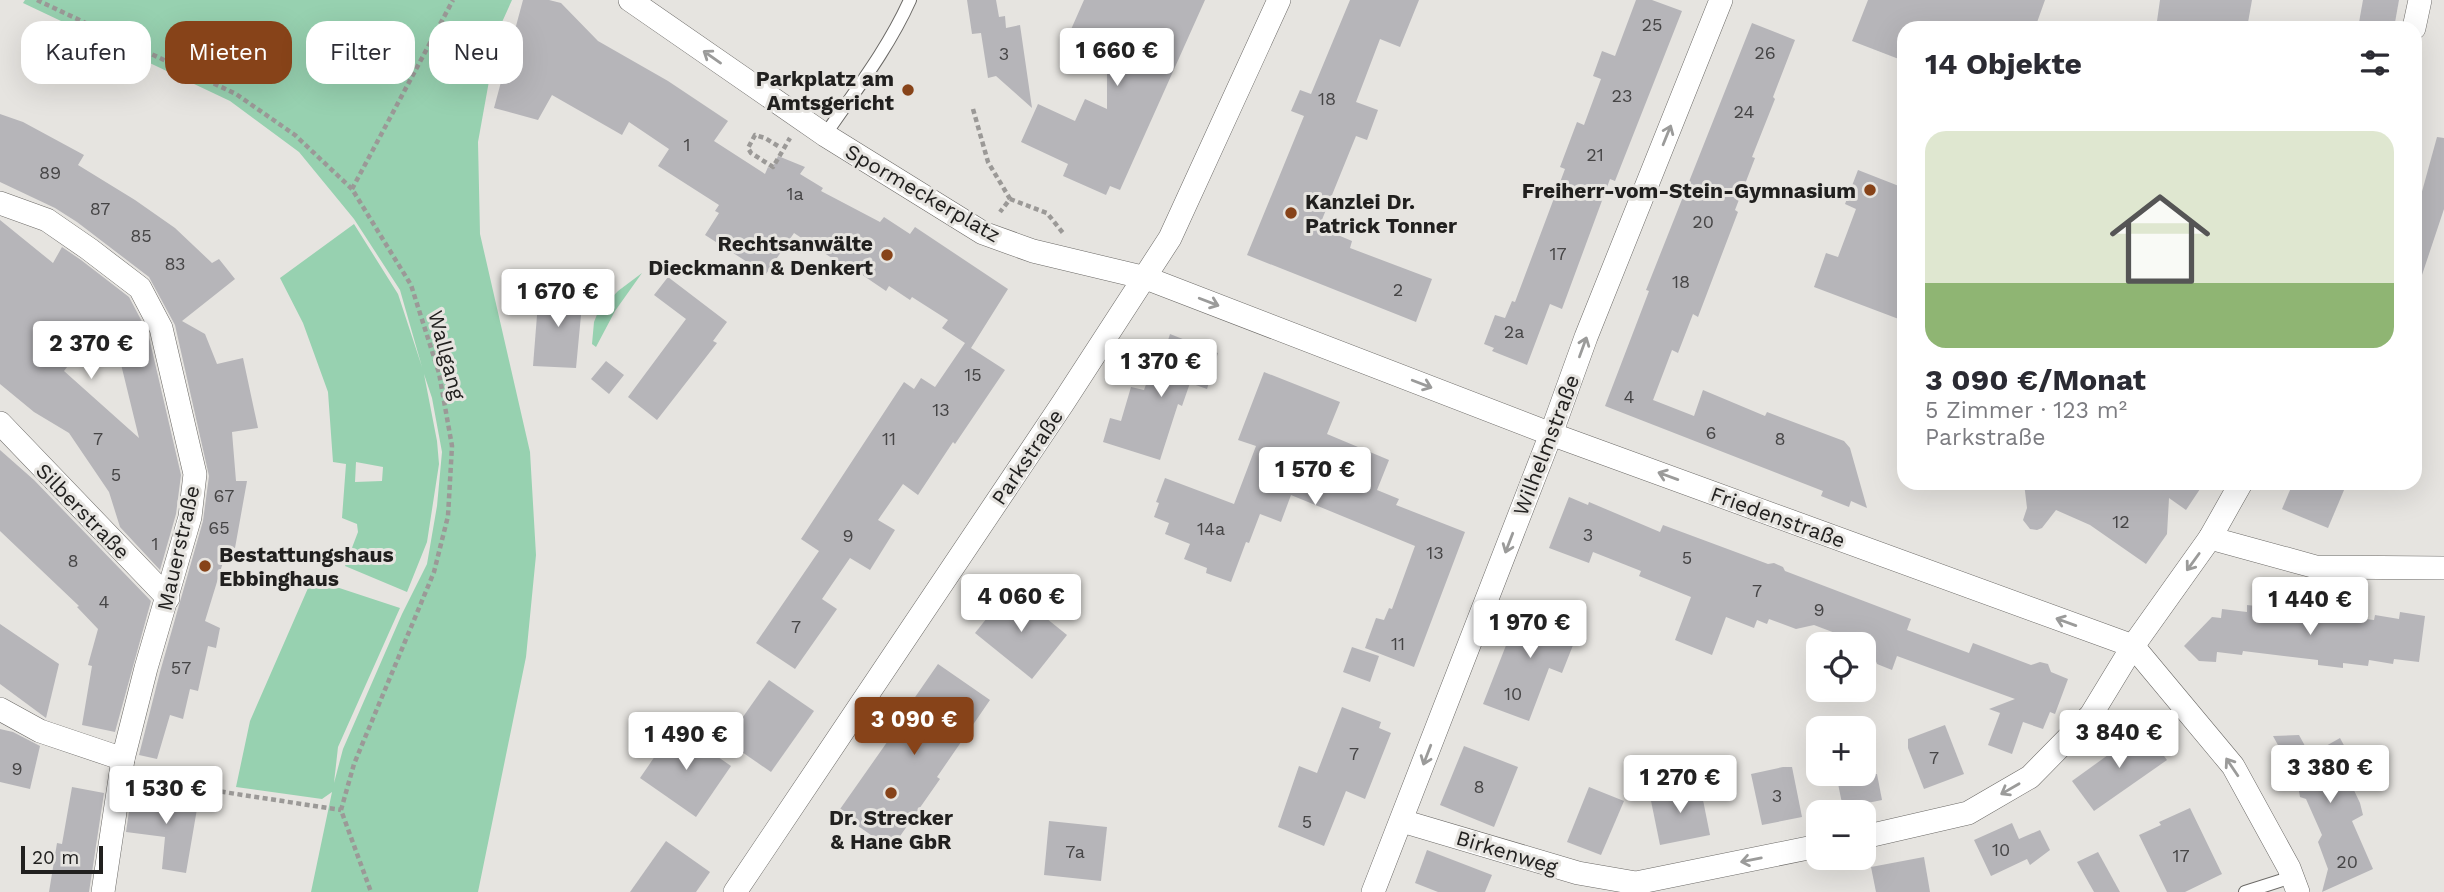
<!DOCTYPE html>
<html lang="de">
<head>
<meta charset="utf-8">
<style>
  body { margin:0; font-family:"Work Sans",sans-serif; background:#f7f7f7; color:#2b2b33; height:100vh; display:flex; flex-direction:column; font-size:26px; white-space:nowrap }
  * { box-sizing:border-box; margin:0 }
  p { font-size:23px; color:#7c7c81 }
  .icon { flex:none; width:38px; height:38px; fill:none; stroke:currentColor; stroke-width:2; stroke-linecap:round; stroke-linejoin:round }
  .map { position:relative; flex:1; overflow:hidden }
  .panel { position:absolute; left:1897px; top:21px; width:525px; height:469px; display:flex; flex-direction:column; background:#fff; border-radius:21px; box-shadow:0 7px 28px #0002 }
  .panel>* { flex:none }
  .hud { position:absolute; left:21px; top:21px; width:665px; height:63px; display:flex; gap:14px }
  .buttons { position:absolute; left:1806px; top:632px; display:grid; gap:14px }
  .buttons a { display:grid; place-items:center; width:70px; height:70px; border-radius:14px; background:#fff; box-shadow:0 7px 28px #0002; font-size:35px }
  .scale { position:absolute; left:21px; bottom:18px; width:82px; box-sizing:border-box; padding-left:7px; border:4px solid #21201f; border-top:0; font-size:19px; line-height:24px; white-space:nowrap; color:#21201f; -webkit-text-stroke:5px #e6e4e0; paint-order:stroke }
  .price { position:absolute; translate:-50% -60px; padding:0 16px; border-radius:7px; background:#fff; color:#222; font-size:23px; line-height:46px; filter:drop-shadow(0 2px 4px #0008) }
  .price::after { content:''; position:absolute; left:50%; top:42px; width:21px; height:16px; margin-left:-10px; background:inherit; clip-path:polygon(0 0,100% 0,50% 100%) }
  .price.current { background:#874319; color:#fff }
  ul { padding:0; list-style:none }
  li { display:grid; align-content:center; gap:14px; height:371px; padding:0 28px }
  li+li { border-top:2px solid #e1e1e2 }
  li span { display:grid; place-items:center; height:217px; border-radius:21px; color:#555 }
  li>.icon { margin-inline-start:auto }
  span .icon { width:126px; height:126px; fill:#fffc; stroke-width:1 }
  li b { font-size:30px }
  h2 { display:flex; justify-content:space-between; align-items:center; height:84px; padding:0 28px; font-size:30px }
  .tag { padding:0 24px; border-radius:21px; background:#fff; box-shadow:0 7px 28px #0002; font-size:24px; line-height:63px }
  .tag.current { background:#874319; color:#fff }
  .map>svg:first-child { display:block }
  .green { fill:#97d1b0; fill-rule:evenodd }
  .building { fill:#b6b5b9; fill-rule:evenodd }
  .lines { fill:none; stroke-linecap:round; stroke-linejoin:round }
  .service-casing { stroke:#6b6966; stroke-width:14 }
  .minor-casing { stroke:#6b6966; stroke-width:24 }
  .path { stroke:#9b9997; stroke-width:4.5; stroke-dasharray:5 3.5; stroke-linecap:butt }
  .service { stroke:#fff; stroke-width:12 }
  .minor { stroke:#fff; stroke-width:23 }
  .oneway { stroke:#9b9b9a }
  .poi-dot { fill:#874319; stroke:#e6e4e0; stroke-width:2.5 }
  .labels { text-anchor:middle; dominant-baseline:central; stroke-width:6; stroke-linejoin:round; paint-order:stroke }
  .number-label { font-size:18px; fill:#464546 }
  .poi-label { font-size:21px; font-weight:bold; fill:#21201f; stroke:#e6e4e0; text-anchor:end }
  .street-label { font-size:21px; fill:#21201f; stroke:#e6e4e0 }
</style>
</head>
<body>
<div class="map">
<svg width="2444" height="892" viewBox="0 0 2444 892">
  <rect width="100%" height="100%" fill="#e6e4e0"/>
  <g class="green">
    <path d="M25,0H512L498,31L478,142L480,234L530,452L536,555L526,657L478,892H311L332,792L322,799L236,787L250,721L312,579L400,608L338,747L334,783L343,749L402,614L427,564L437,506L442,452L432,398L424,374L437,441L439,464L427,542L407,592L345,566L358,532L357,524L342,518L346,464L333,462L328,392L303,323L280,278L354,224L398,294L422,367L400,290L354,219L299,152L230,101L23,3ZM356,462L383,467L382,481L355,482Z"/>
    <polygon points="642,273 615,311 596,347 592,344 594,322 598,312 618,291"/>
  </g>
  <g class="building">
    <polygon points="523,0 549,0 561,3 598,41 668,81 728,121 714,141 765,174 768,167 772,169 778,156 805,167 800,174 823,188 821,191 880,222 884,217 910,234 915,227 1008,289 971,348 1005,370 955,444 953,442 918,495 903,484 878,520 895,530 870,570 850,558 822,599 837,609 795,669 756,643 819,551 801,539 904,382 914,389 921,378 935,387 965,343 942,328 948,320 912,297 910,300 889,286 886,291 855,270 853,272 794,233 766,274 705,235 719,213 715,211 719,205 658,166 669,149 629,122 622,135 552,95 538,120 494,108"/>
    <polygon points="967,0 996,0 999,17 1005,16 1006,28 1020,25 1032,108 996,76 988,78 981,33 972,34"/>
    <polygon points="1084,0 1205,0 1120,190 1110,186 1106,195 1063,176 1068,164 1021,142 1038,104 1075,121 1085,99 1107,109 1107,50 1069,34"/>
    <polygon points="1350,0 1419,0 1400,47 1380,39 1356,102 1378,110 1367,140 1356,136 1319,227 1352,241 1350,248 1432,279 1416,322 1247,255 1304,116 1291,111 1300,90 1311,94"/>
    <polygon points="1636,0 1652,0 1682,11 1615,181 1610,179 1562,309 1550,304 1527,365 1492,351 1494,348 1484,344 1495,315 1505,318 1512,301 1515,302 1565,169 1560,167 1577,122 1584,125 1601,79 1593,76 1602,51 1615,56"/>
    <polygon points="1868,0 2045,0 2035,28 1904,28 1904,61 1852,41"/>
    <polygon points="2160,0 2252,0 2247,28 2175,28 2157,21"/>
    <polygon points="2363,0 2399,0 2394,28 2358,28"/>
    <polygon points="1752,23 1795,40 1773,97 1775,99 1752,157 1755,158 1735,210 1738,212 1698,317 1693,314 1678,353 1672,350 1653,400 1694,416 1703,390 1765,416 1767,412 1844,441 1850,448 1867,508 1851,501 1849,507 1821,496 1823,491 1605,406 1649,291 1646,290"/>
    <polygon points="0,114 23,122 84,155 78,165 135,200 175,228 212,263 219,259 235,279 182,321 205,334 217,364 243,358 258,428 232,432 236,481 247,481 235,548 228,546 205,621 220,628 216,648 208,646 198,691 190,689 183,719 170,715 157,759 139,755 160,672 203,521 209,476 175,325 149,277 77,222 55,208 0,182"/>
    <polygon points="2437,137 2444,138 2444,209 2419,284 2415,284 2415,217"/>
    <polygon points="1858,170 1904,188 1904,321 1814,287 1826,253 1838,257 1856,209 1845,204"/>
    <path d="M0,220L53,263L62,247L81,260L129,297L148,333L181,475L176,514L160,570L120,527L109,492L69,433L34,412L0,384ZM96,329L119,356L139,438L64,371Z"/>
    <polygon points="668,277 727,322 713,341 717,343 657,420 628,397 686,319 654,295"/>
    <polygon points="539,290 583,294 576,368 533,366"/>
    <polygon points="1170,334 1218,353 1207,389 1190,383 1182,406 1178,404 1160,460 1103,442 1110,418 1121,421 1131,387 1144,390 1149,376 1153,378 1157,367 1159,368"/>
    <polygon points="606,361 624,375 609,394 591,379"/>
    <polygon points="1264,372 1340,402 1327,434 1389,460 1377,490 1399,499 1396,505 1465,532 1414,667 1365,648 1376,618 1384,620 1389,608 1392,609 1415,546 1291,495 1281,522 1260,514 1249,543 1246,542 1231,582 1206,573 1207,568 1184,559 1190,544 1165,534 1169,523 1154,517 1159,503 1156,502 1165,478 1234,504 1256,446 1238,440"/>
    <polygon points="0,450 34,480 151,601 115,732 82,725 92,666 88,665 98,629 77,607 79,606 0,531"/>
    <polygon points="2024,483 2204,483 2186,510 2169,498 2167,534 2146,564 2090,525 2056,510 2042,528 2037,530 2030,529 2023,520 2027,508"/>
    <polygon points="2293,483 2347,483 2328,528 2282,509"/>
    <polygon points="1569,497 1588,505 1589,502 1660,532 1663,525 1768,564 1774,563 1783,567 1785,571 1911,619 1907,630 1969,653 1973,643 2031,665 2040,662 2048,664 2051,672 2068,679 2055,714 2050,712 2043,729 2023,722 2012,754 1988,745 2000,713 1989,709 2015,699 1897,656 1892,670 1877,664 1870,646 1864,648 1864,644 1814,625 1796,629 1769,619 1767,624 1757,620 1754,628 1726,617 1712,655 1675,640 1691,597 1639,576 1641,571 1593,552 1589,563 1549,548"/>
    <polygon points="1010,589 1067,635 1032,679 975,633"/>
    <polygon points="1523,602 1581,625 1562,673 1549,668 1529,721 1483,704"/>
    <polygon points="2247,605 2374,620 2375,615 2399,619 2400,612 2425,616 2419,662 2394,659 2393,664 2369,660 2368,666 2343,663 2343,668 2318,665 2318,660 2243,651 2242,655 2217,652 2216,662 2199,661 2184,646 2212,617 2221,618 2222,609 2247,612"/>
    <polygon points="0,624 59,664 46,718 0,684"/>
    <polygon points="1352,647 1379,656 1370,682 1343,672"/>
    <polygon points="938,664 990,700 937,777 940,779 891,849 838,812 904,718 902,716"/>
    <polygon points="769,680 814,711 771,772 726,741"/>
    <polygon points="1342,707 1381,722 1379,728 1391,733 1365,799 1346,791 1324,846 1278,827 1299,766 1317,773"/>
    <polygon points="1945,725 1964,774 1924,789 1908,748 1908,739"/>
    <polygon points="675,727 731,766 696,817 640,778"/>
    <polygon points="0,729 13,732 40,746 30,789 0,782"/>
    <polygon points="2144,729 2167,760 2094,811 2072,781"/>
    <polygon points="2299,735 2310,755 2340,738 2353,762 2343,767 2360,803 2363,815 2352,821 2373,869 2322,892 2328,869 2318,842 2322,835 2306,799 2300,797 2297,780 2273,736"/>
    <polygon points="1464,746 1518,767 1494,827 1440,805"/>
    <polygon points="1783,767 1792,767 1802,817 1762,825 1751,774"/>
    <polygon points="1836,774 1877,774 1882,800 1843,808"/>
    <polygon points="1700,785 1710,835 1660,845 1650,796"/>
    <polygon points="72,787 104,793 89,892 49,892 57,843 62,844"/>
    <polygon points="1589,787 1624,801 1601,855 1567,842"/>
    <polygon points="148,791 173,796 173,799 198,803 186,873 162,869 165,837 126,832 131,798 146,800"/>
    <polygon points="2190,808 2222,874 2185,892 2167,892 2139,835 2161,825 2159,822"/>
    <polygon points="1049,821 1107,827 1101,881 1044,875"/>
    <polygon points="2012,823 2019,839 2040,830 2050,850 2030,865 2027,859 1991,876 1974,840"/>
    <polygon points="666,841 710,872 696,892 630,892"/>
    <polygon points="1427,850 1492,875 1485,892 1438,892 1415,883"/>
    <polygon points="2098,852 2120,892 2094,892 2077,862"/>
    <polygon points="1924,857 1930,892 1876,892 1871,867"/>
  </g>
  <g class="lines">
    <defs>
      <g id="service">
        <path d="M825,135C855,91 888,49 910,0"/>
        <polyline points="2245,892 2292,877"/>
      </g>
      <g id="minor">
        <polyline points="630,0 825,135 983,233 1033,251 1146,278 1551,434 2133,646 2233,766 2289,868 2298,892"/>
        <polyline points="2414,28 2420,0"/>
        <polyline points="0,203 47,220 89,249 140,288 161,328 195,474 190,517 146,668 123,759 103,892"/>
        <polyline points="0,423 168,598"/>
        <polyline points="2210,538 2316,567 2444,568"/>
        <polyline points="0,709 40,731 123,759"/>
        <polyline points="1402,821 1578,873 1636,883 1818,846"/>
        <polyline points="1864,837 1968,813 2030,777 2091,715 2133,646 2210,538 2241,483"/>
        <polyline points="735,892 1063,403 1170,238 1279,0"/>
        <polyline points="1373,892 1551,434 1586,337 1721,0"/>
      </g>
    </defs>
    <use href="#service" class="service-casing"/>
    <use href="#minor" class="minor-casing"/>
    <g class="path">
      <polyline points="37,0 236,94 295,135 352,189 411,285 439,373 452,446 448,516 434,572 354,764 341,810 371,892"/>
      <polyline points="973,109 988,162 1010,199 1000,212"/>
      <polyline points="778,146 765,138 755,135 748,148 751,153 773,167 790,138"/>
      <polyline points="352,189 453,0"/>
      <polyline points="1010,199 1047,213 1063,233"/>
      <polyline points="145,780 341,810"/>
    </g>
    <use href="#service" class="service"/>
    <use href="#minor" class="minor"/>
  </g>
  <defs><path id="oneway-shaft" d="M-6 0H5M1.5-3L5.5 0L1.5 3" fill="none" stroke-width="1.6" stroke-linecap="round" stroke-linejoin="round" transform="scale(1.75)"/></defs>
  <g class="oneway">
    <use href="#oneway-shaft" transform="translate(712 57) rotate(-145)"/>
    <use href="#oneway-shaft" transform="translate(1667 135) rotate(-68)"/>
    <use href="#oneway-shaft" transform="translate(1209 302) rotate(21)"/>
    <use href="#oneway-shaft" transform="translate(1583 347) rotate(-70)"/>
    <use href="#oneway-shaft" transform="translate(1422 384) rotate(21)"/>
    <use href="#oneway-shaft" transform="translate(1668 476) rotate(-160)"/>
    <use href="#oneway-shaft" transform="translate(1509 543) rotate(111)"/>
    <use href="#oneway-shaft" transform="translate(2193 562) rotate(126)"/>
    <use href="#oneway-shaft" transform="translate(2066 622) rotate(-160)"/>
    <use href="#oneway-shaft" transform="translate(1427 755) rotate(111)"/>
    <use href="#oneway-shaft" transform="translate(2232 767) rotate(-124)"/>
    <use href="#oneway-shaft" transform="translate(2010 789) rotate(150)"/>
    <use href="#oneway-shaft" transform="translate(1751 860) rotate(169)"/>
  </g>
  <g class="poi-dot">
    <circle cx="908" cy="90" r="7"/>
    <circle cx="1870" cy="190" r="7"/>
    <circle cx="1291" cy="213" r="7"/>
    <circle cx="887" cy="255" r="7"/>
    <circle cx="205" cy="566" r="7"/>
    <circle cx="891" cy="793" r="7"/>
  </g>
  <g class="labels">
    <g class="number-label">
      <text x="1652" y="24">25</text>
      <text x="1765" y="52">26</text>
      <text x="1004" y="53">3</text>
      <text x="1622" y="95">23</text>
      <text x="1327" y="98">18</text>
      <text x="1744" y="111">24</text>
      <text x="687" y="144">1</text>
      <text x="1595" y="154">21</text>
      <text x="50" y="172">89</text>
      <text x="795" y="193">1a</text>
      <text x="100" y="208">87</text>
      <text x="1703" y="221">20</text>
      <text x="141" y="235">85</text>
      <text x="1558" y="253">17</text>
      <text x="175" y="263">83</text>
      <text x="1681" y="281">18</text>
      <text x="1398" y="289">2</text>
      <text x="1514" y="331">2a</text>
      <text x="973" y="374">15</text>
      <text x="1629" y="396">4</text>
      <text x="941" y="409">13</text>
      <text x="1711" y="432">6</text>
      <text x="98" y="438">7</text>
      <text x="889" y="438">11</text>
      <text x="1780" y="438">8</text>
      <text x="116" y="474">5</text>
      <text x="224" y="495">67</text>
      <text x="2121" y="521">12</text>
      <text x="219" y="527">65</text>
      <text x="1211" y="528">14a</text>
      <text x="1588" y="534">3</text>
      <text x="848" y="535">9</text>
      <text x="155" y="543">1</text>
      <text x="1435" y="552">13</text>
      <text x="1687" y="557">5</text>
      <text x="73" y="560">8</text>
      <text x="1757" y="590">7</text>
      <text x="104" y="601">4</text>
      <text x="1819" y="609">9</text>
      <text x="796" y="626">7</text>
      <text x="1398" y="643">11</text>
      <text x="181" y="667">57</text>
      <text x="1513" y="693">10</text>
      <text x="1354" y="753">7</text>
      <text x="1934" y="757">7</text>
      <text x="17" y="768">9</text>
      <text x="1479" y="786">8</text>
      <text x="1777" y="795">3</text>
      <text x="1307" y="821">5</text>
      <text x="2001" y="849">10</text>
      <text x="1075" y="851">7a</text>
      <text x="2181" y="855">17</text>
      <text x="2347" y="861">20</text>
    </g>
    <g class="poi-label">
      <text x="894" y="78">Parkplatz am<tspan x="894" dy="24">Amtsgericht</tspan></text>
      <text x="1856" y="190">Freiherr-vom-Stein-Gymnasium</text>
      <text x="1305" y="201" text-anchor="start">Kanzlei Dr.<tspan x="1305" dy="24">Patrick Tonner</tspan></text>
      <text x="873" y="243">Rechtsanwälte<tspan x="873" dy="24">Dieckmann &amp; Denkert</tspan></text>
      <text x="219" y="554" text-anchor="start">Bestattungshaus<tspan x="219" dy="24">Ebbinghaus</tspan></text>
      <text x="891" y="817" text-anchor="middle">Dr. Strecker<tspan x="891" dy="24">&amp; Hane GbR</tspan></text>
    </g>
    <g class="street-label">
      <text transform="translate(923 193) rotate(30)">Spormeckerplatz</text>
      <text transform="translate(447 355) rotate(75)">Wallgang</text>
      <text transform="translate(1546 445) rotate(-69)">Wilhelmstraße</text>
      <text transform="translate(1027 457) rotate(-56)">Parkstraße</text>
      <text transform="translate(83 511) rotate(46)">Silberstraße</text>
      <text transform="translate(1778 517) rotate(20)">Friedenstraße</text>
      <text transform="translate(178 548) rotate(-77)">Mauerstraße</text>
      <text transform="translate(1507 852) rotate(17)">Birkenweg</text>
    </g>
  </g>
</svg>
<div class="buttons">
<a><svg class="icon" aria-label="locate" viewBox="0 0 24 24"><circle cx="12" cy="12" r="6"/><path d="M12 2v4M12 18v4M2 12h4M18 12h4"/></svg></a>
<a>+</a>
<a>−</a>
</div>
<div class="scale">20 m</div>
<b class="price" style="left:1117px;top:88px">1 660 €</b>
<b class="price" style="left:558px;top:329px">1 670 €</b>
<b class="price" style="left:91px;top:381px">2 370 €</b>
<b class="price" style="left:1161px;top:399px">1 370 €</b>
<b class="price" style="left:1315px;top:507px">1 570 €</b>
<b class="price" style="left:1021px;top:634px">4 060 €</b>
<b class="price" style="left:2310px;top:637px">1 440 €</b>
<b class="price" style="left:1530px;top:660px">1 970 €</b>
<b class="price current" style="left:914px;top:757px">3 090 €</b>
<b class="price" style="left:2119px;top:770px">3 840 €</b>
<b class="price" style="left:686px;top:772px">1 490 €</b>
<b class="price" style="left:2330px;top:805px">3 380 €</b>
<b class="price" style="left:1680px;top:815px">1 270 €</b>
<b class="price" style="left:166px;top:826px">1 530 €</b>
<div class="hud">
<a class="tag">Kaufen</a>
<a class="tag current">Mieten</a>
<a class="tag">Filter</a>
<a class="tag">Neu</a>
</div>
<section class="panel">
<h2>14 Objekte<svg class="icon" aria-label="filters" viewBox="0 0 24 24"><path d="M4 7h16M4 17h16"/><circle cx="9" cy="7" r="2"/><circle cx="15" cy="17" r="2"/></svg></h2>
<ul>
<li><span style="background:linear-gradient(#dfe7d0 70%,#8fb573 0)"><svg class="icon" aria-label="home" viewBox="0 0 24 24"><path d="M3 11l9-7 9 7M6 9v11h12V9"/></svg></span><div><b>3 090 €/Monat</b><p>5 Zimmer · 123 m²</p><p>Parkstraße</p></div></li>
</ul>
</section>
</div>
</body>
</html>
